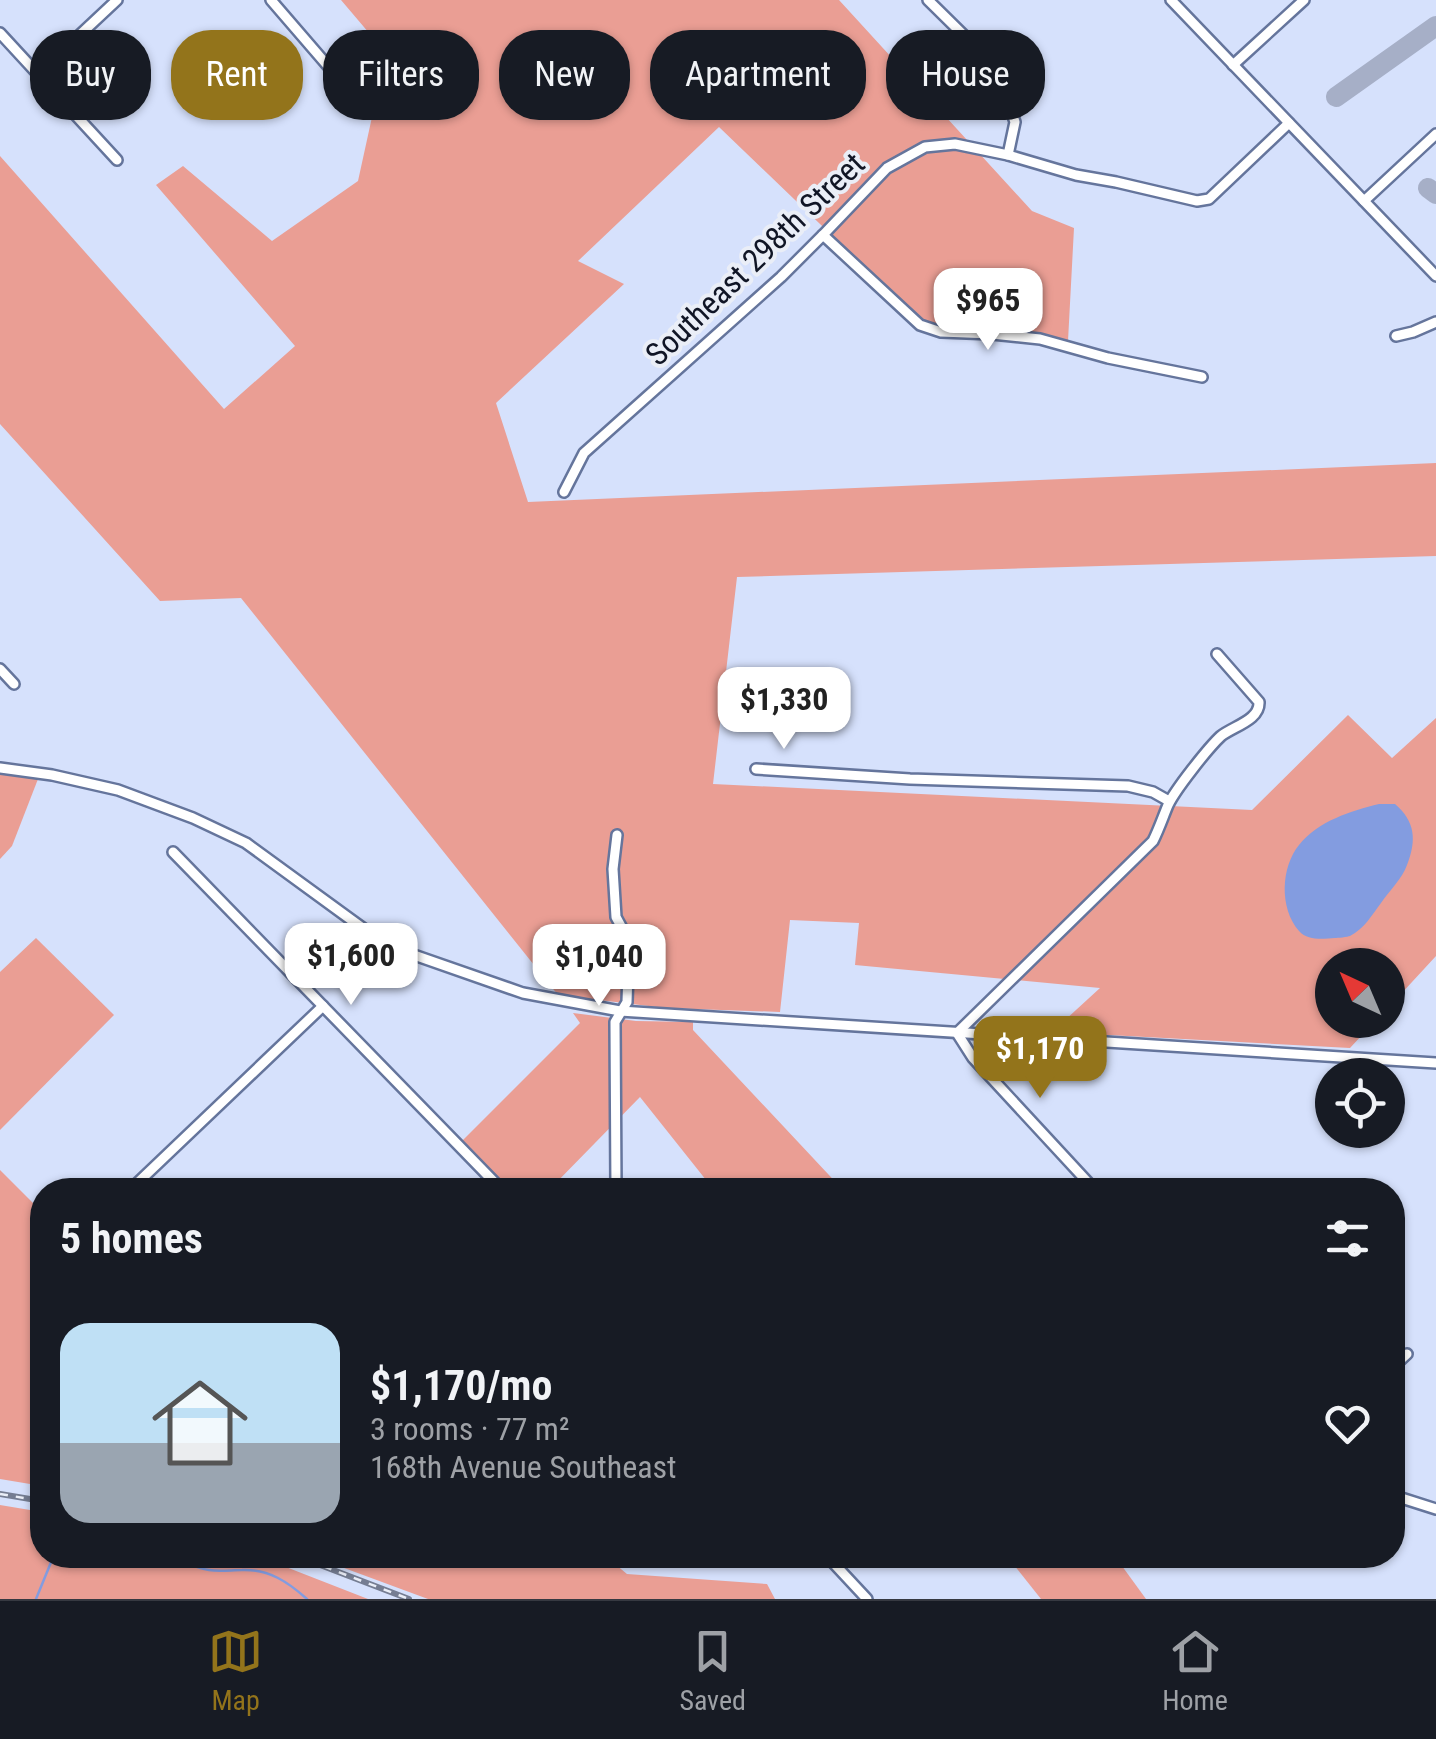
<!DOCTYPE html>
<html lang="en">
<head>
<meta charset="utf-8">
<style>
  body { margin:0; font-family:"Roboto Condensed",sans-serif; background:#20242c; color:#f1f3f6; height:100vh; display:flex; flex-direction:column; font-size:38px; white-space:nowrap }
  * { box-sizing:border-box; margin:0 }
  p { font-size:32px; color:#9ea1a6 }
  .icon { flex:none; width:55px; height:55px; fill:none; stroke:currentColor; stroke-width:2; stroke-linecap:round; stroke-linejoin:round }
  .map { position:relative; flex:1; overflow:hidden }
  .panel { position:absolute; left:30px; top:1178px; width:1375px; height:390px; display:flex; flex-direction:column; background:#171b24; border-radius:40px; box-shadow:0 2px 8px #0004 }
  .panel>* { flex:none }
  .banner { position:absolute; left:30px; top:30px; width:1378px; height:90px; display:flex; gap:20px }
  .needle { width:65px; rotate:316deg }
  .tools { position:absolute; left:1315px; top:948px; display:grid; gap:20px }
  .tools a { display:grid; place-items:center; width:90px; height:90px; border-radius:50%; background:#171b24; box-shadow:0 2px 8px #0004; font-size:50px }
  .price { position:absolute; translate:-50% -85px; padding:0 22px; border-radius:20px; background:#fff; color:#222; font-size:32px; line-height:65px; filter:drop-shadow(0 2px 5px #0008) }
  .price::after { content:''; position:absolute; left:50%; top:60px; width:30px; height:22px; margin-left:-15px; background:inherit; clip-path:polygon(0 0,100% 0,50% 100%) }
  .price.on { background:#93741b; color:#fff }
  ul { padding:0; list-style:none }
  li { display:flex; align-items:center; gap:30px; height:250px; padding:0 30px }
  li span { display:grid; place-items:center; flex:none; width:280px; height:200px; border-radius:30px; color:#555 }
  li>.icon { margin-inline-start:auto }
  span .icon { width:120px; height:120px; fill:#fffc; stroke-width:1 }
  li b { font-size:42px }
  h2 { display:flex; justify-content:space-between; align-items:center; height:120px; padding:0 30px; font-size:42px }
  .chip { padding:0 35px; border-radius:40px; background:#171b24; box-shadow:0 2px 8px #0004; font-size:35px; line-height:90px }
  .chip.on { background:#93741b; color:#fff }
  .tab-bar { display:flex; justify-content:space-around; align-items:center; height:140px; border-top:2px solid #363941; background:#171b24; font-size:28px; color:#9ea1a6 }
  .tab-bar a { display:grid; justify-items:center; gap:5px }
  .tab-bar .on { color:#93741b }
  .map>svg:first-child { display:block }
  .green { fill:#ea9e94 }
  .water { fill:#839ce0 }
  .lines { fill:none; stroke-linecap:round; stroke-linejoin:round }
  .stream { stroke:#839ce0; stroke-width:2.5 }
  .taxiway { stroke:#a6afc7; stroke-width:20 }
  .minor-casing { stroke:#65759c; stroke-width:14 }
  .minor { stroke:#fff; stroke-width:9 }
  .rail-casing { stroke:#757d92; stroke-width:6 }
  .rail { stroke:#eaeef7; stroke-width:2.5; stroke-dasharray:8; stroke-linecap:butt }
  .labels { text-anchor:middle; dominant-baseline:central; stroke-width:8; stroke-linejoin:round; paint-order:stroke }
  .street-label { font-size:32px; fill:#101525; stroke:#eaeef7 }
</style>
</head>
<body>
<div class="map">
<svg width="1436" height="1599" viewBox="0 0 1436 1599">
  <rect width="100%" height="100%" fill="#d6e1fc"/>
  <g class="green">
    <polygon points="341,0 839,0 1032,211 1074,228 1068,341 1019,330 933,327 921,321 719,127 578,261 624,284 496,403 528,502 1436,463 1436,556 737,577 713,784 1252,810 1348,715 1392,758 1436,718 1436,956 1388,1008 1388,965 1332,965 1332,1020 1376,1020 1350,1048 1052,1032 1100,988 855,965 859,923 790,920 780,1012 665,1008 558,995 241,598 160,601 0,424 0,156 224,409 295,346 156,185 183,166 272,241 358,181 386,53"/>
    <polygon points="0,774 38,779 12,846 0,859"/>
    <polygon points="36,938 114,1015 0,1130 0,972"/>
    <polygon points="573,1013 636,1021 693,1022 693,1030 843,1190 714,1190 640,1097 549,1190 508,1190 461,1142 580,1023"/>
    <polygon points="0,1170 42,1212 42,1486 0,1479"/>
    <polygon points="0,1505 42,1512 42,1555 248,1555 268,1560 368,1599 0,1599"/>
    <polygon points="309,1555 604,1555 627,1574 767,1584 775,1599 428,1599"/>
    <polygon points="1006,1555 1114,1555 1146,1599 1041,1599"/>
  </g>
  <path class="water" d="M1379,804H1395C1415,821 1417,840 1407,865C1402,879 1389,891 1381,903C1372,915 1364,929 1350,936C1348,937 1337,938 1335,938C1323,939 1308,941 1299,931C1279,908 1281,867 1299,845C1318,821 1351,811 1379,804Z"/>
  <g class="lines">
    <g class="stream">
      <path d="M163,1555C178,1559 195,1568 209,1570C219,1572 232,1570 242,1570C269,1569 288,1582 307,1599"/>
      <polyline points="36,1599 54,1555"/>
    </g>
    <g class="taxiway">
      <polyline points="1336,97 1436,26"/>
      <polyline points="1428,188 1436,194"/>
    </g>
    <defs>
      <g id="minor">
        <polyline points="271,0 340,80"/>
        <polyline points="928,0 996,67 1015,122 1008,155"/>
        <polyline points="1171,0 1436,276"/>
        <polyline points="0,33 117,160"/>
        <polyline points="1233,65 1304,0"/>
        <polyline points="38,74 117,0"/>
        <polyline points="1364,201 1436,134"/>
        <polyline points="823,235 920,325 941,332 992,334 1040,339 1108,358 1202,377"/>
        <polyline points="1396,336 1413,332 1436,322"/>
        <polyline points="564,492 584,453 781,277 823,235 887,168 925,147 955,144 1008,155 1076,175 1116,182 1197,201 1209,199 1289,123"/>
        <polyline points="0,669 14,684"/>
        <polyline points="0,768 52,775 118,790 193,818 246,843 368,932 414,955 523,993 620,1011 1436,1063"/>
        <polyline points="756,769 910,779 1128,786 1153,792 1169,801"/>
        <polyline points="173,852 502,1190"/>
        <polyline points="130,1190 323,1006"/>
        <polyline points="616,1190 615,1022 627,1002 629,941 616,917 613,869 617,835"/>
        <path d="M1095,1190L973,1058L957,1033L1153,841C1159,829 1163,817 1168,805C1175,790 1208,748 1221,736C1234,726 1260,720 1259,702L1217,654"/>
        <polyline points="1392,1368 1407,1354"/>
        <polyline points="1392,1495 1436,1509"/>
        <polyline points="826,1555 867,1599"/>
      </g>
    </defs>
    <use href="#minor" class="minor-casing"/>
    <use href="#minor" class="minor"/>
    <defs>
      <g id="rail">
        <polyline points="0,1494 42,1501"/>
        <polyline points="294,1555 409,1599"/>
      </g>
    </defs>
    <use href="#rail" class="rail-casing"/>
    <use href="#rail" class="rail"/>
  </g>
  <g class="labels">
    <g class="street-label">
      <text transform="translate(755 259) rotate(-44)">Southeast 298th Street</text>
    </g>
  </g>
</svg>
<div class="tools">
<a><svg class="needle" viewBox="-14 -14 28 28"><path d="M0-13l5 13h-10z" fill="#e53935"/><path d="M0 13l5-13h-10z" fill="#9ea1a6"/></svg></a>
<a><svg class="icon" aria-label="locate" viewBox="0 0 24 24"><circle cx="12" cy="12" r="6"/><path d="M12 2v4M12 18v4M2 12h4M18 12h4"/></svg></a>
</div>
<b class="price" style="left:988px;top:353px">$965</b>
<b class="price" style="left:784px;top:752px">$1,330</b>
<b class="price" style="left:351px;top:1008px">$1,600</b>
<b class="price" style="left:599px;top:1009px">$1,040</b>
<b class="price on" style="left:1040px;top:1101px">$1,170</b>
<div class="banner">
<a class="chip">Buy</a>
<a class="chip on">Rent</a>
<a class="chip">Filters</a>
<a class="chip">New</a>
<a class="chip">Apartment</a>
<a class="chip">House</a>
</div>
<section class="panel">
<h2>5 homes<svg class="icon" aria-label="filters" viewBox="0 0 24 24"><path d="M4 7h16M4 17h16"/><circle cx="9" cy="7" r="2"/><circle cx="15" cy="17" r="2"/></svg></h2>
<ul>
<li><span style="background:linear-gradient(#bfe0f5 60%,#9aa5b1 0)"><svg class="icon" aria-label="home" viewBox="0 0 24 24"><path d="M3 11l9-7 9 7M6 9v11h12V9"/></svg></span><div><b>$1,170/mo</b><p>3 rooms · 77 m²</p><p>168th Avenue Southeast</p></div><svg class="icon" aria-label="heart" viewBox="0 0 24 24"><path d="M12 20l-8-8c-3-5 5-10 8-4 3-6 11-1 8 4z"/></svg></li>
</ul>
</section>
</div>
<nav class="tab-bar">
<a class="on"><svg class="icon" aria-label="map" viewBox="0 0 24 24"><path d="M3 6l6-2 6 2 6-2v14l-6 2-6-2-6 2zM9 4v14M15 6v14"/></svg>Map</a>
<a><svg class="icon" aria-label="saved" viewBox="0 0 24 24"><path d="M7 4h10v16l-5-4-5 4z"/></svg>Saved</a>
<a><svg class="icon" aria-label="home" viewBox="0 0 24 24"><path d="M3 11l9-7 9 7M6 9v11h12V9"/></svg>Home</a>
</nav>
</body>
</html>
